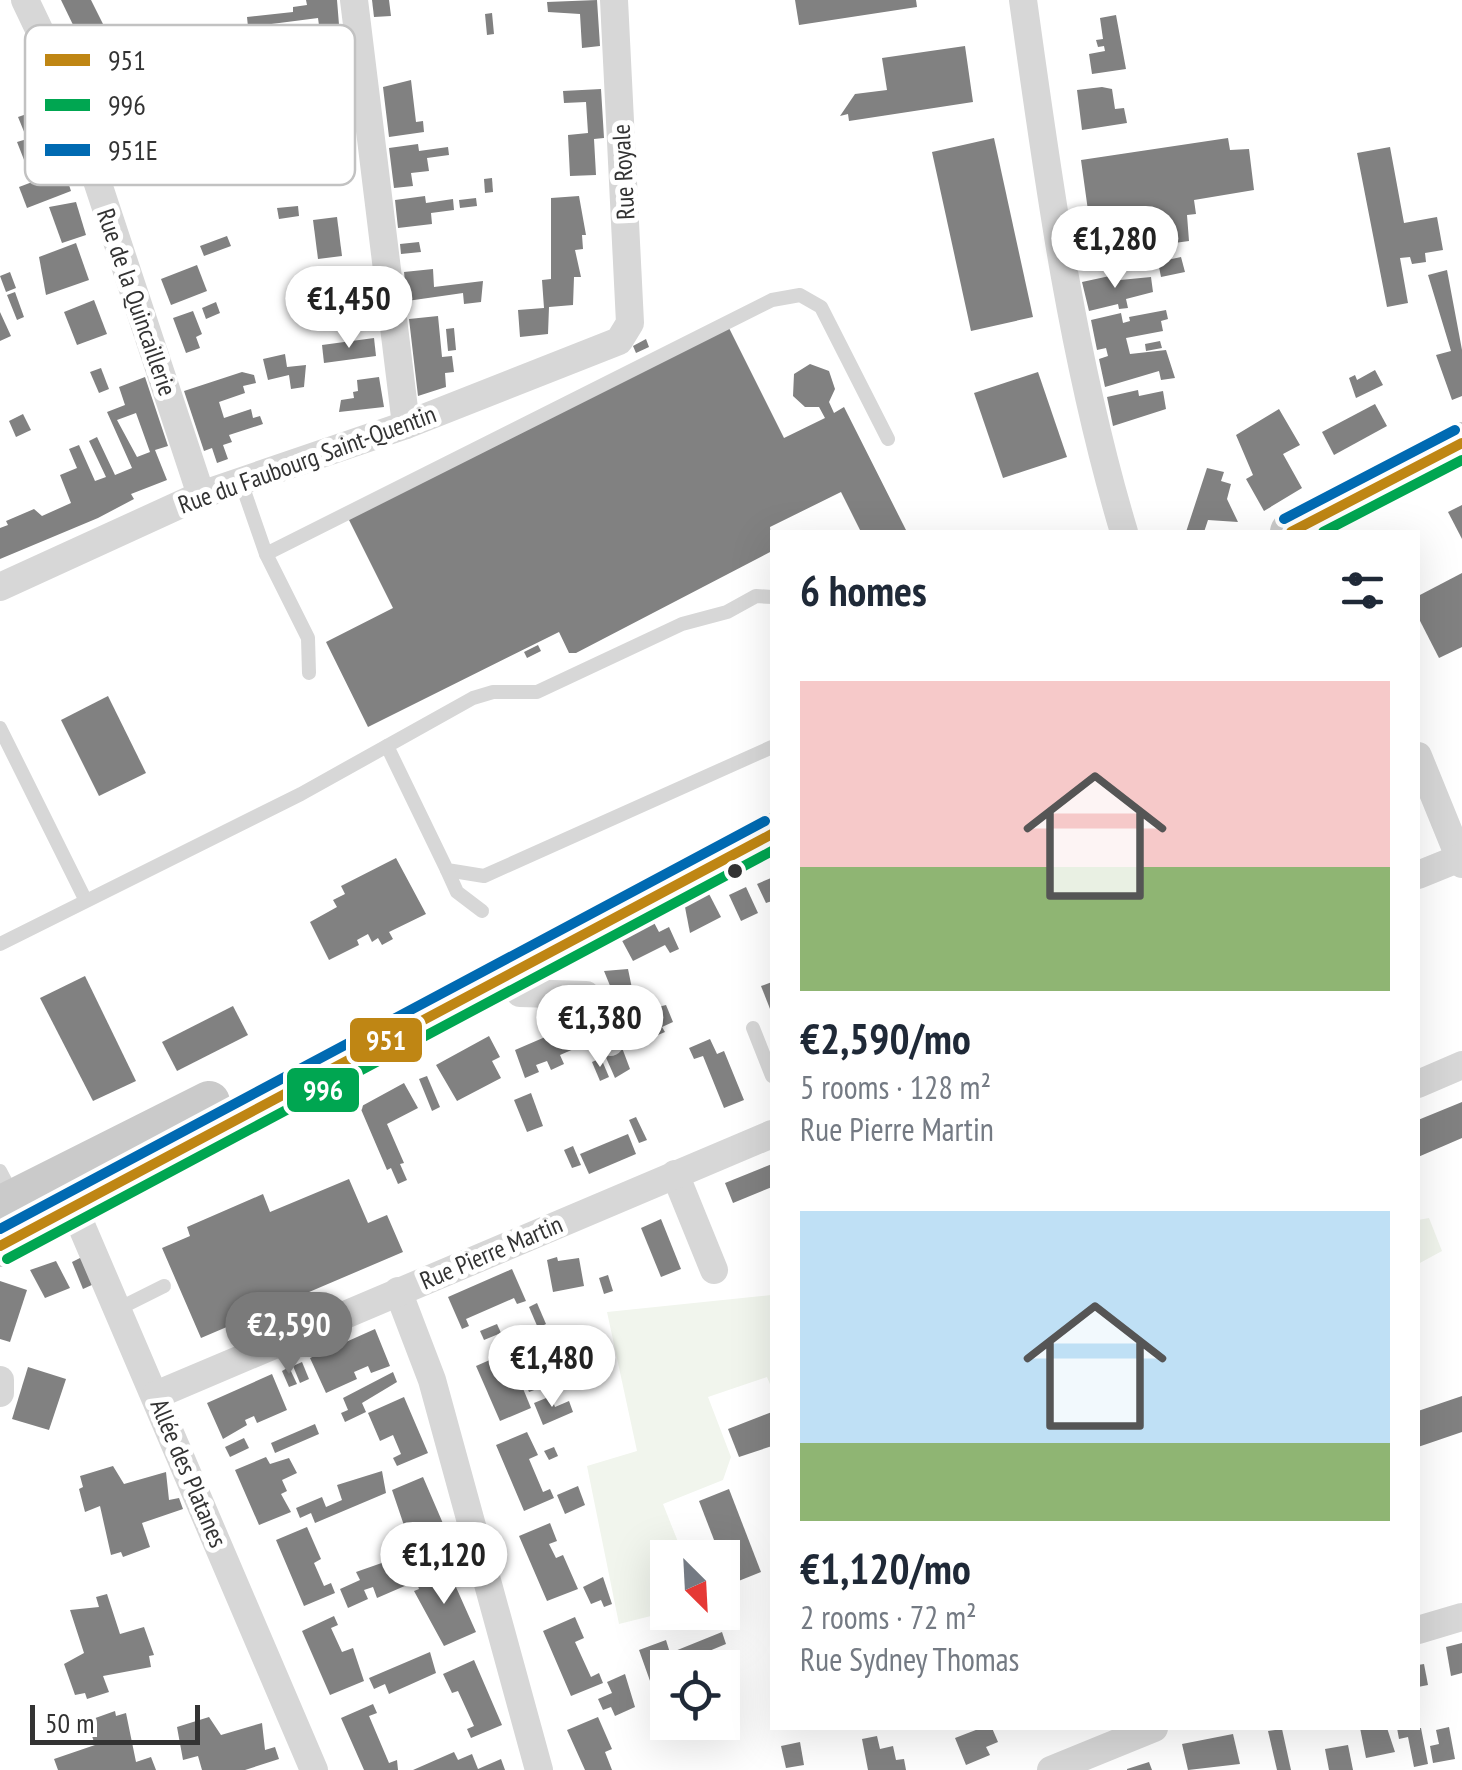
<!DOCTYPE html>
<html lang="en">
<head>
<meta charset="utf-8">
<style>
  body { margin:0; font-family:"PT Sans Narrow",sans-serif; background:#f2f2f3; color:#1f2937; height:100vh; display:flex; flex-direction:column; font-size:38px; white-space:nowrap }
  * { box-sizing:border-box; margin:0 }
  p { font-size:32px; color:#747a83 }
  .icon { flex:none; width:55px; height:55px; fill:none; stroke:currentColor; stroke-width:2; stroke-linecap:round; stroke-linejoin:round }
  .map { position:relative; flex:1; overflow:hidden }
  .side { position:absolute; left:770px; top:530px; width:650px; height:1200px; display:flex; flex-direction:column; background:#fff; border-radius:0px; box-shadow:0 10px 40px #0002 }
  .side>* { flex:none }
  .needle { width:65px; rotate:156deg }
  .fabs { position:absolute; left:650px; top:1540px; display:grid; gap:20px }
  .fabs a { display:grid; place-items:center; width:90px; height:90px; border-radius:0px; background:#fff; box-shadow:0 10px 40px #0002; font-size:50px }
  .scale { position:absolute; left:30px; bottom:25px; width:170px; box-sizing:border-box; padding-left:10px; border:5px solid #333; border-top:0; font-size:28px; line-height:35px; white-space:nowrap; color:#333; -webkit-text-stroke:8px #fff; paint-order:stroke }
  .price { position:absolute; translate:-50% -85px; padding:0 22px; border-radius:35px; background:#fff; color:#222; font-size:32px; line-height:65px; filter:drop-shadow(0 2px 5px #0008) }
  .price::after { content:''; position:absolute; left:50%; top:60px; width:30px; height:22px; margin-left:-15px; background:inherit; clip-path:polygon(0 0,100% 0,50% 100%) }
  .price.current { background:#7a7a7a; color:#fff }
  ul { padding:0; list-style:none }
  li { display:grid; align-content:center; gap:20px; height:530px; padding:0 30px }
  li span { display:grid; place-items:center; height:310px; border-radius:0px; color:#555 }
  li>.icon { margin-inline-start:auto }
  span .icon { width:180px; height:180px; fill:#fffc; stroke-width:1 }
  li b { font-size:42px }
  h2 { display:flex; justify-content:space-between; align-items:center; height:120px; padding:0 30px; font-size:42px }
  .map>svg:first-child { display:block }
  .green { fill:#f1f5ed }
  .building { fill:#818181; fill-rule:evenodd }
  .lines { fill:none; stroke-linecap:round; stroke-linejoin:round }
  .service { stroke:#d7d7d7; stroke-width:14 }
  .minor { stroke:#d7d7d7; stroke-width:28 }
  .primary { stroke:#cacaca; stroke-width:42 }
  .bus-1-casing { stroke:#fff; stroke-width:18 }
  .bus-2-casing { stroke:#fff; stroke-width:18 }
  .bus-3-casing { stroke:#fff; stroke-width:18 }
  .bus-1 { stroke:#bf8614; stroke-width:10 }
  .bus-2 { stroke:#00a651; stroke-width:10 }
  .bus-3 { stroke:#006ab2; stroke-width:10 }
  .bus-dot { fill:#333; stroke:#fff; stroke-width:4 }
  .labels { text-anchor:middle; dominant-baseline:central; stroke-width:10; stroke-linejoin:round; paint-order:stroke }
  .street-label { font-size:25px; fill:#333; stroke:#fff }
  .key { fill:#fff; stroke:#c2c2c2; stroke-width:2.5 }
  .key-label { font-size:28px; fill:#333 }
  .line-badge { stroke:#fff; stroke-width:4 }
  .badge-label { font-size:28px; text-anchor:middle; font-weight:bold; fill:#fff }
</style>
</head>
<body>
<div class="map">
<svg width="1462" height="1770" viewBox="0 0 1462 1770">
  <rect width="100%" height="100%" fill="#fff"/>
  <g class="green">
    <polygon points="1429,1218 1442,1251 1418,1264 1418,1220"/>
    <polygon points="772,1295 772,1389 767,1377 708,1397 731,1457 723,1480 663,1504 684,1557 668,1558 667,1612 619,1624 587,1466 637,1451 607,1312"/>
  </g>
  <g class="building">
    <polygon points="61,0 91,0 116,50 91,62"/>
    <polygon points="306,0 337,0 340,37 321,40 318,18 248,27 247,17 293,12 293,7 307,5"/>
    <polygon points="372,0 389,0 391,16 374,17"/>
    <polygon points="597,0 600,46 582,48 580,14 548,12 547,2"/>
    <polygon points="795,0 916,0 917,7 799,25"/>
    <polygon points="492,13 494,34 487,35 485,14"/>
    <polygon points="1116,15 1126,69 1092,74 1089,54 1105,51 1104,46 1098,47 1096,40 1103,39 1100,18"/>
    <polygon points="965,46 973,102 849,121 848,114 840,116 855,94 887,90 882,58"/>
    <polygon points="411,80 416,122 423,121 424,132 389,137 383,87"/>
    <polygon points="1102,87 1112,89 1115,109 1124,108 1127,123 1082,130 1077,90"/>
    <polygon points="601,89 604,138 594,139 596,175 570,176 568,135 588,133 586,102 564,103 563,91"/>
    <polygon points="41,109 58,160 28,170 17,142 27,139 18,117"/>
    <polygon points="994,138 1033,317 971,331 932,152"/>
    <polygon points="1228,138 1230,150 1249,149 1254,190 1194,200 1196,214 1187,215 1189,241 1094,254 1081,160"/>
    <polygon points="418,144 419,151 448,147 449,155 427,158 429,171 411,173 413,186 394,188 389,148"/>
    <polygon points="1390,147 1404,223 1437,217 1443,250 1425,253 1426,262 1412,264 1410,257 1400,258 1408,303 1387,307 1357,153"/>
    <polygon points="64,170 71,191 27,208 19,187"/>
    <polygon points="492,178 493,192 485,193 484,179"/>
    <polygon points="425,196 426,203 453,199 454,210 431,213 432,224 398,228 395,200"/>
    <polygon points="579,196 586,235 582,235 583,249 575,250 581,277 574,277 573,305 549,307 548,334 520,337 518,310 544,308 542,280 551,279 551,198"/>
    <polygon points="476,198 477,206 460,208 459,200"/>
    <polygon points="76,202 86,235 62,243 49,207"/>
    <polygon points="298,206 299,216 279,219 277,208"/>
    <polygon points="337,217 342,256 318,259 313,220"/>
    <polygon points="227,236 231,246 204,256 200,246"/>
    <polygon points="419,242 421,252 401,254 400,244"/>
    <polygon points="76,243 89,280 46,295 39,257"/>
    <polygon points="1181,257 1185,272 1161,277 1158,262"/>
    <polygon points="197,265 207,291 171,305 161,279"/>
    <polygon points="433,269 434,287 483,281 481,302 464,304 463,293 407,301 404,272"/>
    <polygon points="1447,270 1462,350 1462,396 1452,400 1436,355 1451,351 1428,275"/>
    <polygon points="367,271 370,299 363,300 364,312 341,316 339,303 306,308 305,297 315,295 316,302 322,301 321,295 340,293 339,285 346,284 345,274"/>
    <polygon points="10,272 16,288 6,292 0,276"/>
    <polygon points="1119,274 1120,280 1151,277 1153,292 1126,299 1128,308 1119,309 1118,304 1089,311 1082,282"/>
    <polygon points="15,292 24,317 17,320 7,295"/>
    <polygon points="94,300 107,334 77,345 64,312"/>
    <polygon points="216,302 220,313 206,319 202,308"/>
    <polygon points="1166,310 1168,319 1161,321 1163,331 1126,338 1130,354 1166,350 1175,378 1161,380 1159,371 1105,387 1099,359 1108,356 1106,348 1097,350 1091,320 1121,313 1123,323 1130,321 1129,317"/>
    <polygon points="193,311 202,334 196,337 200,348 186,353 173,318"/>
    <polygon points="0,312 11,336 0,341"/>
    <polygon points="438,316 442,357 452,356 454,372 445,373 446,387 418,396 409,319"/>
    <polygon points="454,328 456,350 448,351 446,329"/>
    <polygon points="729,328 784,438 825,418 819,407 805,407 793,396 794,374 810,364 829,371 835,389 829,402 834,413 844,407 907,532 861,532 841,492 770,527 772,551 576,653 569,653 559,632 368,727 326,642 393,608 348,518"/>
    <polygon points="374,338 376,356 324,363 322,345"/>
    <polygon points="646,339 649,347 636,353 633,346"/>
    <polygon points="1160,341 1162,348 1146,351 1145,344"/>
    <polygon points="285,354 287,367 306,365 304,387 291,389 289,375 268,380 263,359"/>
    <polygon points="101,368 109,389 99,393 90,372"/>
    <polygon points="1375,370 1383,385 1356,398 1349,378 1355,375 1357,380"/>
    <polygon points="242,372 254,375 256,383 243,386 245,393 219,402 224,418 251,409 253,418 260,416 263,424 229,435 232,442 223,445 228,459 217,463 212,448 204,451 184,391"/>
    <polygon points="1038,372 1067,457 1003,478 974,393"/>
    <path d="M145,377L168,446L155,450L167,480L131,494L134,499L98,518L0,559V528L8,525L6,521L34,509L42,516L71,503L60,475L77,468L69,449L79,445L95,481L106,477L89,441L97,437L115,475L132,468L107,412L125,405L119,387ZM136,413L150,452L137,457L117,420Z"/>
    <polygon points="379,377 384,407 339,412 341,400 354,398 353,392 358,391 357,380"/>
    <polygon points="1138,390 1139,396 1163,391 1166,409 1113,426 1107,397"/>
    <polygon points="1375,404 1387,426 1334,455 1322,432"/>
    <polygon points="1279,409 1300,445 1283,454 1302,488 1264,511 1246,479 1253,475 1236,435"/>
    <polygon points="23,414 31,430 16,437 9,421"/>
    <polygon points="1207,468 1224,472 1221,481 1231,484 1227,499 1238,522 1208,520 1204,532 1186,532"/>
    <polygon points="1462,505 1462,539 1448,512"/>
    <polygon points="1462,573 1462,647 1439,658 1418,617 1418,596"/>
    <polygon points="538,645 541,651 527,658 524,652"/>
    <polygon points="108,696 146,773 99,796 61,720"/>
    <polygon points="396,858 426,914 389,932 393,939 382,945 378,938 372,942 368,934 357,940 359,945 329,960 310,922 337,907 333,900 345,894 341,886"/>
    <polygon points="771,878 772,901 766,903 757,884"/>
    <polygon points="746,887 758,913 741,921 729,895"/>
    <polygon points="707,890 721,917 690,933 684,902"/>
    <polygon points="651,917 659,932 669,927 679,949 670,953 665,945 633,961 619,935"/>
    <polygon points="628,969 634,998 644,995 650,1009 666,1005 673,1022 662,1027 665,1032 630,1047 608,995 613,993 604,971"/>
    <polygon points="85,976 136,1081 93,1101 40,998"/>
    <polygon points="772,982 772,1014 761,986"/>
    <polygon points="233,1006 248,1035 177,1071 162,1042"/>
    <polygon points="573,1025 583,1045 560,1055 564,1064 551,1070 547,1061 536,1065 539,1072 525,1078 515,1050"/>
    <polygon points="489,1036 500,1057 492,1061 501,1078 457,1101 436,1065"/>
    <polygon points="710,1039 717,1054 724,1051 744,1100 724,1108 703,1056 694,1059 689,1048"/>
    <polygon points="621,1045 630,1069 615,1078 604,1053"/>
    <polygon points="601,1058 609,1077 600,1081 592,1062"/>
    <polygon points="427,1076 440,1107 432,1111 419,1079"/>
    <polygon points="404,1083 418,1108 387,1124 404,1163 400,1164 407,1180 398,1184 391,1168 387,1170 360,1107"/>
    <polygon points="531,1093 543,1126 527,1132 514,1100"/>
    <polygon points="1462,1102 1462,1138 1418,1157 1418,1120"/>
    <polygon points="636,1117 647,1140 639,1143 629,1120"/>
    <polygon points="628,1134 636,1154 589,1174 580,1154"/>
    <polygon points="573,1146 581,1165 572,1168 564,1150"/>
    <polygon points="772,1164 772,1187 733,1203 725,1183"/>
    <polygon points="349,1179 368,1223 387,1215 403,1252 201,1338 162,1248 190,1236 187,1227 263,1194 270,1212"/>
    <polygon points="661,1219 681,1269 661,1277 641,1228"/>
    <polygon points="82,1257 94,1284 83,1289 72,1262"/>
    <polygon points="557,1257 558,1261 579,1258 584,1286 553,1292 547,1260"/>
    <polygon points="56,1261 70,1288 45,1298 30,1270"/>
    <polygon points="512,1269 526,1301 517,1304 514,1298 466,1319 469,1326 462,1329 448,1297"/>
    <polygon points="608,1275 613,1291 604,1294 599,1278"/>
    <polygon points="0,1281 27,1290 10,1342 0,1339"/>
    <polygon points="537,1303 546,1324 538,1328 529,1307"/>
    <polygon points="497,1324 501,1333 484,1340 480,1331"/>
    <polygon points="375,1329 390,1366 371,1373 368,1366 354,1372 357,1379 326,1393 310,1358"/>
    <polygon points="526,1333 534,1352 523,1357 518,1348 511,1351 507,1342"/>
    <polygon points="508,1352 531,1408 500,1421 476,1366"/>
    <polygon points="302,1362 309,1379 300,1383 293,1366"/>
    <polygon points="525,1362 537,1389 529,1392 518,1365"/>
    <polygon points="28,1367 66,1379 49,1430 12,1419"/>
    <polygon points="289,1367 297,1384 289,1387 282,1371"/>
    <polygon points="393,1372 397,1382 362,1403 366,1412 345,1422 341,1413 348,1410 343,1398"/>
    <polygon points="272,1374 287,1410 257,1423 254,1416 245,1420 247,1425 223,1439 207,1403"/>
    <polygon points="551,1396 555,1407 569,1401 573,1412 543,1425 534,1403"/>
    <polygon points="1462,1396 1462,1432 1418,1447 1418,1411"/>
    <polygon points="404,1397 428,1453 397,1466 393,1458 401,1454 393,1435 380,1441 368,1413"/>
    <polygon points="772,1412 772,1446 739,1457 728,1429"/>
    <polygon points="315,1424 319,1434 275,1453 271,1443"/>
    <polygon points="527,1432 538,1455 529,1459 543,1492 550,1489 554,1498 524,1511 496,1445"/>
    <polygon points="244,1438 249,1448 230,1457 225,1447"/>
    <polygon points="554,1447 558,1456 549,1460 544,1451"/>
    <polygon points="266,1457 270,1464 289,1458 297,1473 282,1480 287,1491 281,1494 291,1512 259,1525 235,1470"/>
    <polygon points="113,1466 124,1484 166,1472 169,1500 179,1498 183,1509 142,1523 150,1547 123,1557 121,1552 111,1555 100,1506 85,1512 79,1489 83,1487 80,1476"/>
    <polygon points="382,1471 386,1493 315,1523 311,1513 300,1518 296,1508 322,1497 326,1507 342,1500 337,1485"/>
    <polygon points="423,1477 451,1542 399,1564 407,1585 377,1598 373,1587 364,1590 368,1599 348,1608 340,1589 360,1580 356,1572 413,1552 392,1490"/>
    <polygon points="578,1486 585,1505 565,1514 557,1495"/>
    <polygon points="729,1489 761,1572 731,1584 699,1501"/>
    <polygon points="550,1523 557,1541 549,1544 556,1558 563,1555 578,1589 547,1601 519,1536"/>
    <polygon points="307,1527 321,1559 314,1563 324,1586 331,1583 335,1593 304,1606 276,1540"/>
    <polygon points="447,1567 476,1632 444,1646 414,1591 419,1589 416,1581"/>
    <polygon points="603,1577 612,1604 604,1607 601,1600 591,1604 583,1587"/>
    <polygon points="107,1594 120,1634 144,1627 154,1655 149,1656 151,1667 103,1676 109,1692 87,1699 85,1693 75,1695 64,1664 84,1653 70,1610 99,1607 96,1597"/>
    <polygon points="334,1616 338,1625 331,1628 342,1652 353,1648 364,1681 330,1695 302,1631"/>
    <polygon points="575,1617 584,1638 575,1642 580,1653 591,1677 599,1673 603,1683 571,1696 543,1631"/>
    <polygon points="722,1632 726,1644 668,1668 668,1691 655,1695 639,1650 666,1640 670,1653"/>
    <polygon points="1462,1643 1462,1673 1451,1676 1446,1647"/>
    <polygon points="430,1652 436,1673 389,1694 385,1684 374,1689 369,1678"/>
    <polygon points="474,1660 502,1725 471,1738 467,1729 474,1726 458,1691 452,1693 443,1674"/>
    <polygon points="1424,1664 1428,1685 1418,1687 1418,1665"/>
    <polygon points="625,1674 635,1707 615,1716 611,1707 603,1710 598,1699 612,1693 607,1682"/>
    <polygon points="373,1704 377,1713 369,1716 389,1763 397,1760 398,1770 364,1770 341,1718"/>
    <polygon points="115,1711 116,1716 126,1713 136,1762 151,1757 156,1770 58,1770 54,1759 95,1745 87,1721"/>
    <polygon points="209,1717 221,1735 262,1723 265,1750 275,1747 279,1759 245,1770 202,1770 198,1756 183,1760 177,1727"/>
    <polygon points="598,1717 612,1749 605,1752 612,1770 585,1770 567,1730"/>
    <polygon points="1449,1727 1455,1759 1433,1763 1430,1746 1439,1744 1436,1730"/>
    <polygon points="981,1728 992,1728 998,1742 986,1747 990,1755 966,1765 955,1738"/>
    <polygon points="1360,1728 1387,1728 1395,1752 1366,1758"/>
    <polygon points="1397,1728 1421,1728 1428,1764 1414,1767 1408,1737 1399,1739"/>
    <polygon points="1282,1729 1291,1770 1277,1770 1268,1731"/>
    <polygon points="1233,1734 1240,1764 1188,1770 1182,1744"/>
    <polygon points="877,1736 880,1749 893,1746 896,1760 904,1759 906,1770 868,1770 862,1739"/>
    <polygon points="800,1742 804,1765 786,1768 781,1746"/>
    <polygon points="1348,1745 1353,1770 1329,1770 1325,1749"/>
    <polygon points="454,1752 458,1760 472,1754 478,1769 501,1759 505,1770 413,1770"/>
    <polygon points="1149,1762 1152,1770 1127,1770 1127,1769"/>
  </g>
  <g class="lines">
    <g class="service">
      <polyline points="241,482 266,554 308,638 309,673"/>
      <polyline points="266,554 772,300 800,295 821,307 888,439"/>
      <polyline points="0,728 85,899"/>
      <polyline points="387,746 447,870 484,876 772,747"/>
      <polyline points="447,870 457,892 482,911"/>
      <polyline points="0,944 301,794 473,698 493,692 537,692 682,624 727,612 756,596 772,597"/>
      <polyline points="753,1028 772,1076"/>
      <polyline points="0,1171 12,1194"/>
      <polyline points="118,1309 164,1286"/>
    </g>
    <g class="minor">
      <polyline points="25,0 65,84 201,495"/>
      <polyline points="354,0 406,425"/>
      <path d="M1023,0C1048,179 1072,358 1124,532"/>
      <polyline points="0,587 201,495 406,425 619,341 630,323 614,0"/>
      <polyline points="1418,756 1462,864"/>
      <polyline points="1418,875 1460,858"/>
      <polyline points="508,973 520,993 586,995 610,1042"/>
      <polyline points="1418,1084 1462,1065"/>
      <polyline points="675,1174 714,1270"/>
      <polyline points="67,1192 314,1770"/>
      <polyline points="398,1291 432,1380 539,1770"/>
      <polyline points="0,1380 0,1393"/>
      <polyline points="156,1395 772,1134"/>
      <polyline points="1418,1630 1462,1617"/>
      <polyline points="1051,1770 1154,1728"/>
    </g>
    <g class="primary">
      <polyline points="1291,532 1462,443"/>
      <polyline points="0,1207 209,1102"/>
      <polyline points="0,1246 772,834"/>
    </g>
    <defs>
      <g id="bus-1">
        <polyline points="1291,532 1462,443"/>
        <polyline points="0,1246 772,834"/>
      </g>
      <g id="bus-2">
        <polyline points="1323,532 1462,460"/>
        <polyline points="7,1259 772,851"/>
      </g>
      <g id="bus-3">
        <polyline points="1284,519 1455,430"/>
        <polyline points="0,1229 765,821"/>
      </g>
    </defs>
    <use href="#bus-1" class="bus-1-casing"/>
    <use href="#bus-2" class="bus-2-casing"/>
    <use href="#bus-3" class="bus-3-casing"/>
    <use href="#bus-1" class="bus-1"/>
    <use href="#bus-2" class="bus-2"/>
    <use href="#bus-3" class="bus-3"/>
  </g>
  <circle class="bus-dot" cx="735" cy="871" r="9"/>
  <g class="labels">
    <g class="street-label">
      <text transform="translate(623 172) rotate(-93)">Rue Royale</text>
      <text transform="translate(137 302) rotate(71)">Rue de la Quincaillerie</text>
      <text transform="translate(307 459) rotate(-20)">Rue du Faubourg Saint-Quentin</text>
      <text transform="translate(491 1252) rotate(-23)">Rue Pierre Martin</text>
      <text transform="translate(189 1473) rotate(67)">Allée des Platanes</text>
    </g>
  </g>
  <rect x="25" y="25" width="330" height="160" rx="15" class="key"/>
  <rect x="45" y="54" width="45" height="12" fill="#bf8614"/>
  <rect x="45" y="99" width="45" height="12" fill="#00a651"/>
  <rect x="45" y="144" width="45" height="12" fill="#006ab2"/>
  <g class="key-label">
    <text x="108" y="70">951</text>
    <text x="108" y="115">996</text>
    <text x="108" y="160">951E</text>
  </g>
  <g class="line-badge">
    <rect x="348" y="1016" width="76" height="48" rx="10" fill="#bf8614"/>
    <rect x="285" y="1066" width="76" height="48" rx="10" fill="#00a651"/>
  </g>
  <g class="badge-label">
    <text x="386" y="1050">951</text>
    <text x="323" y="1100">996</text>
  </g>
</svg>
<div class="fabs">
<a><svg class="needle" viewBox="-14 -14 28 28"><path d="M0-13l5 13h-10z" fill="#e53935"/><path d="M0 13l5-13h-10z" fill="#747a83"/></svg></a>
<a><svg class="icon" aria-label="locate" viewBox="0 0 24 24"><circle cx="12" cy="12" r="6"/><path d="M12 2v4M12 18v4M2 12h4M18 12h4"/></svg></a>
</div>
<div class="scale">50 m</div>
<b class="price" style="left:1115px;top:291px">€1,280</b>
<b class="price" style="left:349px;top:351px">€1,450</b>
<b class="price" style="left:600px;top:1070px">€1,380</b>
<b class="price current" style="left:289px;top:1377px">€2,590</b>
<b class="price" style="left:552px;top:1410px">€1,480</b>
<b class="price" style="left:444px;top:1607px">€1,120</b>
<section class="side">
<h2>6 homes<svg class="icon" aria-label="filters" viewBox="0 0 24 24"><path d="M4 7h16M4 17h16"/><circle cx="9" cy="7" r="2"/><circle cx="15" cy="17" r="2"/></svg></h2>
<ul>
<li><span style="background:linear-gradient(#f6c9c9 60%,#8fb573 0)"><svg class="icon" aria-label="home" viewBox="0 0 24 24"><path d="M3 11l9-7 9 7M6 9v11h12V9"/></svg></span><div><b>€2,590/mo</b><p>5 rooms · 128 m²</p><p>Rue Pierre Martin</p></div></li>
<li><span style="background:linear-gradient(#bfe0f5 75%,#8fb573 0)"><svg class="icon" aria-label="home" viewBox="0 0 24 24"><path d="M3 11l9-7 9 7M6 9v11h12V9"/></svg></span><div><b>€1,120/mo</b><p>2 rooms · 72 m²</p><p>Rue Sydney Thomas</p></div></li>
</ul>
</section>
</div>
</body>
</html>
